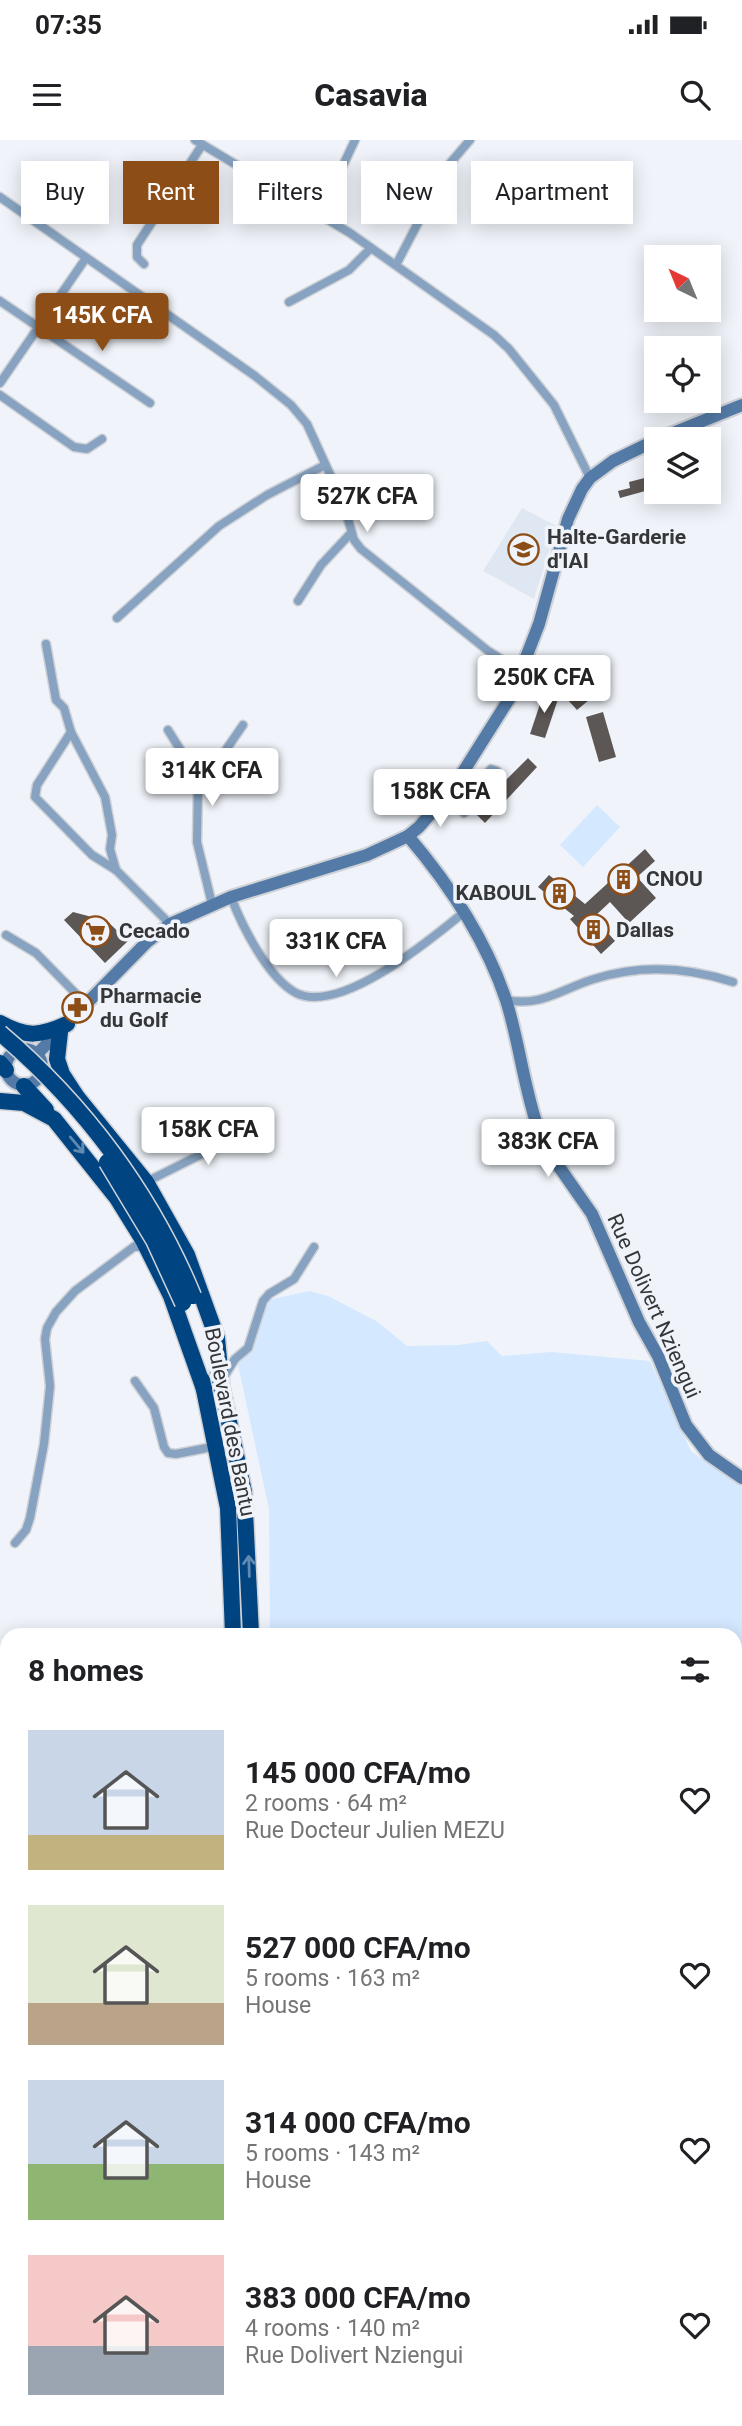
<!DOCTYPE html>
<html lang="en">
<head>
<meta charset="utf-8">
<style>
  body { margin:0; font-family:Roboto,sans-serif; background:#f6f6f6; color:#202124; height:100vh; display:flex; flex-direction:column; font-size:26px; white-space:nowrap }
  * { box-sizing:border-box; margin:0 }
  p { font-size:23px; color:#757577 }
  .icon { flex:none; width:38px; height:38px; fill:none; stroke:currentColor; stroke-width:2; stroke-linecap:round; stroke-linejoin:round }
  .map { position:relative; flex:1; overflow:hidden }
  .sheet { position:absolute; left:0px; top:1488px; width:742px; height:800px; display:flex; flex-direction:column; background:#fff; border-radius:21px 21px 0 0; box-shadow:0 4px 18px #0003 }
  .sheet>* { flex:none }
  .top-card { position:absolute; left:21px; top:21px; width:700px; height:63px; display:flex; gap:14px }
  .needle { width:46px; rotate:317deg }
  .buttons { position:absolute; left:644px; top:105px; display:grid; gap:14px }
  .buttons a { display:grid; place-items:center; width:77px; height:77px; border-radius:0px; background:#fff; box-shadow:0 4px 18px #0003; font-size:35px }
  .price { position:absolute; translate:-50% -60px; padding:0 16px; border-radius:7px; background:#fff; color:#222; font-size:23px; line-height:46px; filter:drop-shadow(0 2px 4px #0008) }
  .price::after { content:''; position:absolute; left:50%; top:42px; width:21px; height:16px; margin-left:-10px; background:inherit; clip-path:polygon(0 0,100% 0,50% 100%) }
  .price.on { background:#8d4d16; color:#fff }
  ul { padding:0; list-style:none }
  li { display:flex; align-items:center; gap:21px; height:175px; padding:0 28px }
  li span { display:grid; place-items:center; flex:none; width:196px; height:140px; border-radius:0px; color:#555 }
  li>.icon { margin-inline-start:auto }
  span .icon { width:84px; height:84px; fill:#fffc; stroke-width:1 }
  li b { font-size:30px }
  h2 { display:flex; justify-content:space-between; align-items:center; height:84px; padding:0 28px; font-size:30px }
  .pill { padding:0 24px; border-radius:0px; background:#fff; box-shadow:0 4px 18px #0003; font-size:24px; line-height:63px }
  .pill.on { background:#8d4d16; color:#fff }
  .status { display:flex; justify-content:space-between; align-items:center; height:49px; padding:0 35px; background:#fff; direction:ltr }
  .status svg { height:19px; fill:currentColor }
  header { display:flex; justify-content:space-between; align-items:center; height:91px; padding:0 28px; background:#fff; font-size:32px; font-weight:800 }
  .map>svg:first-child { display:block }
  .built { fill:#dfe7f2 }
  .green { fill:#d4e8ff }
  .building { fill:#5c5754 }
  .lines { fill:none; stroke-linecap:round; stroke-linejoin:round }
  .street-casing { stroke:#ced2d7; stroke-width:11 }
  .secondary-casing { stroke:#ced2d7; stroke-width:16 }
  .highway-casing { stroke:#ced2d7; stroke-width:19 }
  .street { stroke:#88a3c1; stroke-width:8 }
  .secondary { stroke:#547ba7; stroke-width:12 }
  .highway { stroke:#004481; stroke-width:16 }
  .highway-bridge-casing { stroke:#ced2d7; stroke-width:19; stroke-linecap:butt }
  .highway-bridge { stroke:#004481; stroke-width:16 }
  .oneway { stroke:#608ab1 }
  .labels { text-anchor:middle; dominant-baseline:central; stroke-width:7; stroke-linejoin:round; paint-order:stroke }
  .poi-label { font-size:21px; font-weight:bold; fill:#343638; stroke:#f0f4fa; text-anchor:start }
  .street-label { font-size:21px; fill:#343638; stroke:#f0f4fa }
</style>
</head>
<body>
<div class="status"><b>07:35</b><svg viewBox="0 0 49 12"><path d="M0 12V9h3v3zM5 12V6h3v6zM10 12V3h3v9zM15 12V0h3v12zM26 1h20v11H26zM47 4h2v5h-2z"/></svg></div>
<header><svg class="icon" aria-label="menu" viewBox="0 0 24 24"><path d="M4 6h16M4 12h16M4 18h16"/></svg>Casavia<svg class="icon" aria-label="search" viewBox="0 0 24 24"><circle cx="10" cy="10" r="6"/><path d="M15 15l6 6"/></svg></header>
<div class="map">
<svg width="742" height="2286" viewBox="0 0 742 2286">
  <rect width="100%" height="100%" fill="#f0f4fa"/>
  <polygon class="built" points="522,368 557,386 534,459 483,431"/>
  <g class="green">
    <polygon points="597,665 620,687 583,727 560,705"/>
    <path d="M310,1151L328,1156L378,1182L407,1206L458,1205L487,1201L502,1216L551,1212L650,1221L691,1311L742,1347V2027L735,2028V1494H270L269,1369L238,1225C255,1207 260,1184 267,1160Z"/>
  </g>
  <g class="building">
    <polygon points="656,335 656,348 620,358 618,351 630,348 629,342"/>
    <polygon points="561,528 589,560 577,570 549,539"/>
    <polygon points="544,552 559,556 545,598 530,594"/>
    <polygon points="603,572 616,617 599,622 586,577"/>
    <polygon points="528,618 537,627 485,683 477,675 492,658 490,656"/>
    <polygon points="645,709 655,721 637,737 656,758 629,783 610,762 594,777 615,801 601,814 570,779 574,776 538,747 549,735 585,764"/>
    <polygon points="73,772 107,781 128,801 105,823 64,780"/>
  </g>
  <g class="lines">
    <defs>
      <g id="street">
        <polyline points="195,0 350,93 494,195 509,209 554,265 590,338"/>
        <polyline points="0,57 255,236 291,265 307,284 344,365 354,400 361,409 487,510 504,521 524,528"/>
        <polyline points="320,74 355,0"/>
        <polyline points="144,124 137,117 137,105 202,5"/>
        <polyline points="396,125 420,79 428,49 470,0"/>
        <polyline points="0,161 150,263"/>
        <polyline points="289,162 349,130 371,108"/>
        <polyline points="0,243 86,118"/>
        <polyline points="0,255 74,307 87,309 102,299"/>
        <polyline points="298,461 321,425 351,393"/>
        <polyline points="117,478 219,386 267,355 325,325"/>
        <polyline points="46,504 56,560 64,568 71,592 37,645 35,657 92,715 116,730 170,784"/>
        <polyline points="168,590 198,638"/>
        <polyline points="71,592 105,657 112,695 110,709 116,730"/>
        <polyline points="446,656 457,665 491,629 497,631 498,638 464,673 457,665"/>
        <path d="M231,757C242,786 268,838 296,853C340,875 430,800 463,773"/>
        <polyline points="212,764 197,702 198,643 202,634 221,617 243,585"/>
        <polyline points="6,795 36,813 87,865"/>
        <path d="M506,860C542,867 561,849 594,839C641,824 687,827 733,842"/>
        <polyline points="146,1042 258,986"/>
        <polyline points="223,1238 235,1219 248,1208 263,1161 269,1154 294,1139 314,1107"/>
        <polyline points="135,1241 154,1268 164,1307 168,1313 176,1314 217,1306"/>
        <polyline points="15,1403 26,1390 30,1378 44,1304 50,1246 45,1199 47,1188 56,1172 75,1151 135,1106 146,1109"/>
        <polyline points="0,2263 7,2257"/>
        <polyline points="79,2286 83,2283"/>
        <polyline points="724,2286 727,2280"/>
      </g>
      <g id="secondary">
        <polyline points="658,299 742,265"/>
        <path d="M408,696C448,743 486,800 506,860C520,904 524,951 540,994L548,1011L592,1074L639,1182L658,1216L686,1285L709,1315L742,1338"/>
        <circle cx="24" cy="927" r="18"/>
        <polyline points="37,914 147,802 170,784 231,757 367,715 408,696 419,687 453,648 511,556 539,484 568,379 582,349 590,338 613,321 656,300"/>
      </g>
      <g id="highway">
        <path d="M0,883C27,898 40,896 67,884"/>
        <polyline points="60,892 57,919 62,934 77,957 146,1042 187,1115 217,1198 221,1241"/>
        <polyline points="0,923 6,930"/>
        <polyline points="24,946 46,970"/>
        <polyline points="0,961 24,963 54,979 117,1058 143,1100 171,1156 204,1249"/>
        <polyline points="218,1230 244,1352 251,1494"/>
        <polyline points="202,1240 228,1368 233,1494"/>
        <polyline points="237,2280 238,2286"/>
        <polyline points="263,2280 265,2286"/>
      </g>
    </defs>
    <use href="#street" class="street-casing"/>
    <use href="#secondary" class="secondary-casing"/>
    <use href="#highway" class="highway-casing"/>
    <use href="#street" class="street"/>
    <use href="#secondary" class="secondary"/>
    <use href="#highway" class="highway"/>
    <defs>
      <g id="highway-bridge">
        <path d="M0,893C84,964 151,1054 193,1156"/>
        <polyline points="107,1022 154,1100 183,1163"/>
      </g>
    </defs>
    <use href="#highway-bridge" class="highway-bridge-casing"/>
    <use href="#highway-bridge" class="highway-bridge"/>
  </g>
  <defs><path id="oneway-shaft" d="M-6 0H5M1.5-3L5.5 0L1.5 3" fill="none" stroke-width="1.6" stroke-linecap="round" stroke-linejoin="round" transform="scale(1.75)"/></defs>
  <g class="oneway">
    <use href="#oneway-shaft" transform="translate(77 1005) rotate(50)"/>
    <use href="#oneway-shaft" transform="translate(249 1426) rotate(-92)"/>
  </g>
  <defs>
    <symbol id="school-ring" viewBox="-11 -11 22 22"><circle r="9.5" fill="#f0f4fa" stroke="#8d4d16" stroke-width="1.5"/><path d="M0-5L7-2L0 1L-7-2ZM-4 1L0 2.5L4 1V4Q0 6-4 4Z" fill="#8d4d16"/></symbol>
    <symbol id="building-ring" viewBox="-11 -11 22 22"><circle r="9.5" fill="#f0f4fa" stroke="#8d4d16" stroke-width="1.5"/><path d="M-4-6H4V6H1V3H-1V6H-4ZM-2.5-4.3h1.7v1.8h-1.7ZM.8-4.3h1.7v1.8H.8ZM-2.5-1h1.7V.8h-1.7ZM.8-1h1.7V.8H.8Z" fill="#8d4d16"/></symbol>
    <symbol id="supermarket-ring" viewBox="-11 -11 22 22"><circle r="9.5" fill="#f0f4fa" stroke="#8d4d16" stroke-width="1.5"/><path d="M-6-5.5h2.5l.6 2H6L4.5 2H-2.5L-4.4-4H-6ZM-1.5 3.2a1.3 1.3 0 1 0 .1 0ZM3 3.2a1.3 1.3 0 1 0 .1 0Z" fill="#8d4d16"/></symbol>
    <symbol id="pharmacy-ring" viewBox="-11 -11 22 22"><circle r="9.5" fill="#f0f4fa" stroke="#8d4d16" stroke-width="1.5"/><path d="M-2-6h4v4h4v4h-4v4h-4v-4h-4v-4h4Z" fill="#8d4d16"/></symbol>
  </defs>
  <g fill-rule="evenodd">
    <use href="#school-ring" x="506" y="392" width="35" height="35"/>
    <use href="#building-ring" x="606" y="722" width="35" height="35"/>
    <use href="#building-ring" x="542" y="736" width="35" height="35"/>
    <use href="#building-ring" x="576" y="772" width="35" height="35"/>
    <use href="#supermarket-ring" x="78" y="774" width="35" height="35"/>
    <use href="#pharmacy-ring" x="60" y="850" width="35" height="35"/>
  </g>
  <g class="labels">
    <g class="poi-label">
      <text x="547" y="397">Halte-Garderie<tspan x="547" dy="24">d'IAI</tspan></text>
      <text x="646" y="739">CNOU</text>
      <text x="536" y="753" text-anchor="end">KABOUL</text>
      <text x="616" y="790">Dallas</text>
      <text x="119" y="791">Cecado</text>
      <text x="100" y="856">Pharmacie<tspan x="100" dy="24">du Golf</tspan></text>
    </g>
    <g class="street-label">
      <text transform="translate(654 1166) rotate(66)">Rue Dolivert Nziengui</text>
      <text transform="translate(230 1282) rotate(79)">Boulevard des Bantu</text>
    </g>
  </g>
</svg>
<div class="buttons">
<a><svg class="needle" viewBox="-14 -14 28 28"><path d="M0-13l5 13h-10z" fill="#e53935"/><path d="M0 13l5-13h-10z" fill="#757577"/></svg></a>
<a><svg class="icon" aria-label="locate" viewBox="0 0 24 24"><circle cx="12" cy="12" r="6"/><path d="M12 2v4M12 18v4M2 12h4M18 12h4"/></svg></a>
<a><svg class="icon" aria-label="layers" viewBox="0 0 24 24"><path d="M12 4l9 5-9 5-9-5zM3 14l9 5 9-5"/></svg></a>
</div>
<b class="price on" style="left:102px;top:213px">145K CFA</b>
<b class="price" style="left:367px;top:394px">527K CFA</b>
<b class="price" style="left:544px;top:575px">250K CFA</b>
<b class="price" style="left:212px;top:668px">314K CFA</b>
<b class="price" style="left:440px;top:689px">158K CFA</b>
<b class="price" style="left:336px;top:839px">331K CFA</b>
<b class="price" style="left:208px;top:1027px">158K CFA</b>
<b class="price" style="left:548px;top:1039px">383K CFA</b>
<div class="top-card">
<a class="pill">Buy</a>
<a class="pill on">Rent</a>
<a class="pill">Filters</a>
<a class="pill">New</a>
<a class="pill">Apartment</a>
</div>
<section class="sheet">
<h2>8 homes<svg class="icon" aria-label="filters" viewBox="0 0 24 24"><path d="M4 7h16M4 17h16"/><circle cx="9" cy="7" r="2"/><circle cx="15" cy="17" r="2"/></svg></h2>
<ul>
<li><span style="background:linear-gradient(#c9d6e8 75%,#c2b280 0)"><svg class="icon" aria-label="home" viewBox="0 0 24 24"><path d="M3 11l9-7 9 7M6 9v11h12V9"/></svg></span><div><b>145 000 CFA/mo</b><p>2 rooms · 64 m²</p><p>Rue Docteur Julien MEZU</p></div><svg class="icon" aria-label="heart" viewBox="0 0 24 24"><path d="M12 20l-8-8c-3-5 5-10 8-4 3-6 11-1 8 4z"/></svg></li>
<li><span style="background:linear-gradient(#dfe7d0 70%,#b9a48a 0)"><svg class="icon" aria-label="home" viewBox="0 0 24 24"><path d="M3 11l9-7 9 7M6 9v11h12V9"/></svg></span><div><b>527 000 CFA/mo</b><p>5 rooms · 163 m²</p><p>House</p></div><svg class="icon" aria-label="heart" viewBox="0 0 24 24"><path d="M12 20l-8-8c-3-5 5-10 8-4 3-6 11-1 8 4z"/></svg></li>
<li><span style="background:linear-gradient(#c9d6e8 60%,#8fb573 0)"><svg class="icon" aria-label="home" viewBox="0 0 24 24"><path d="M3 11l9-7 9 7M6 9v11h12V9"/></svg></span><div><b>314 000 CFA/mo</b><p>5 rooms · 143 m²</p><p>House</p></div><svg class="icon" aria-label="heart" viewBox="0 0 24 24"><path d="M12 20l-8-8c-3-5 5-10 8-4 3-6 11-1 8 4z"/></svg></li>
<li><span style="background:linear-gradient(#f6c9c9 65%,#9aa5b1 0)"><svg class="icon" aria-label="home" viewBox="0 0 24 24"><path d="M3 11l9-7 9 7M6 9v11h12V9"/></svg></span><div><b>383 000 CFA/mo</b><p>4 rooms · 140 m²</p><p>Rue Dolivert Nziengui</p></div><svg class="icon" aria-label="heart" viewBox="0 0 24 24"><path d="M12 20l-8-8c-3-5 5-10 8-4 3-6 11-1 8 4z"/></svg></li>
</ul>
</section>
</div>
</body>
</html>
